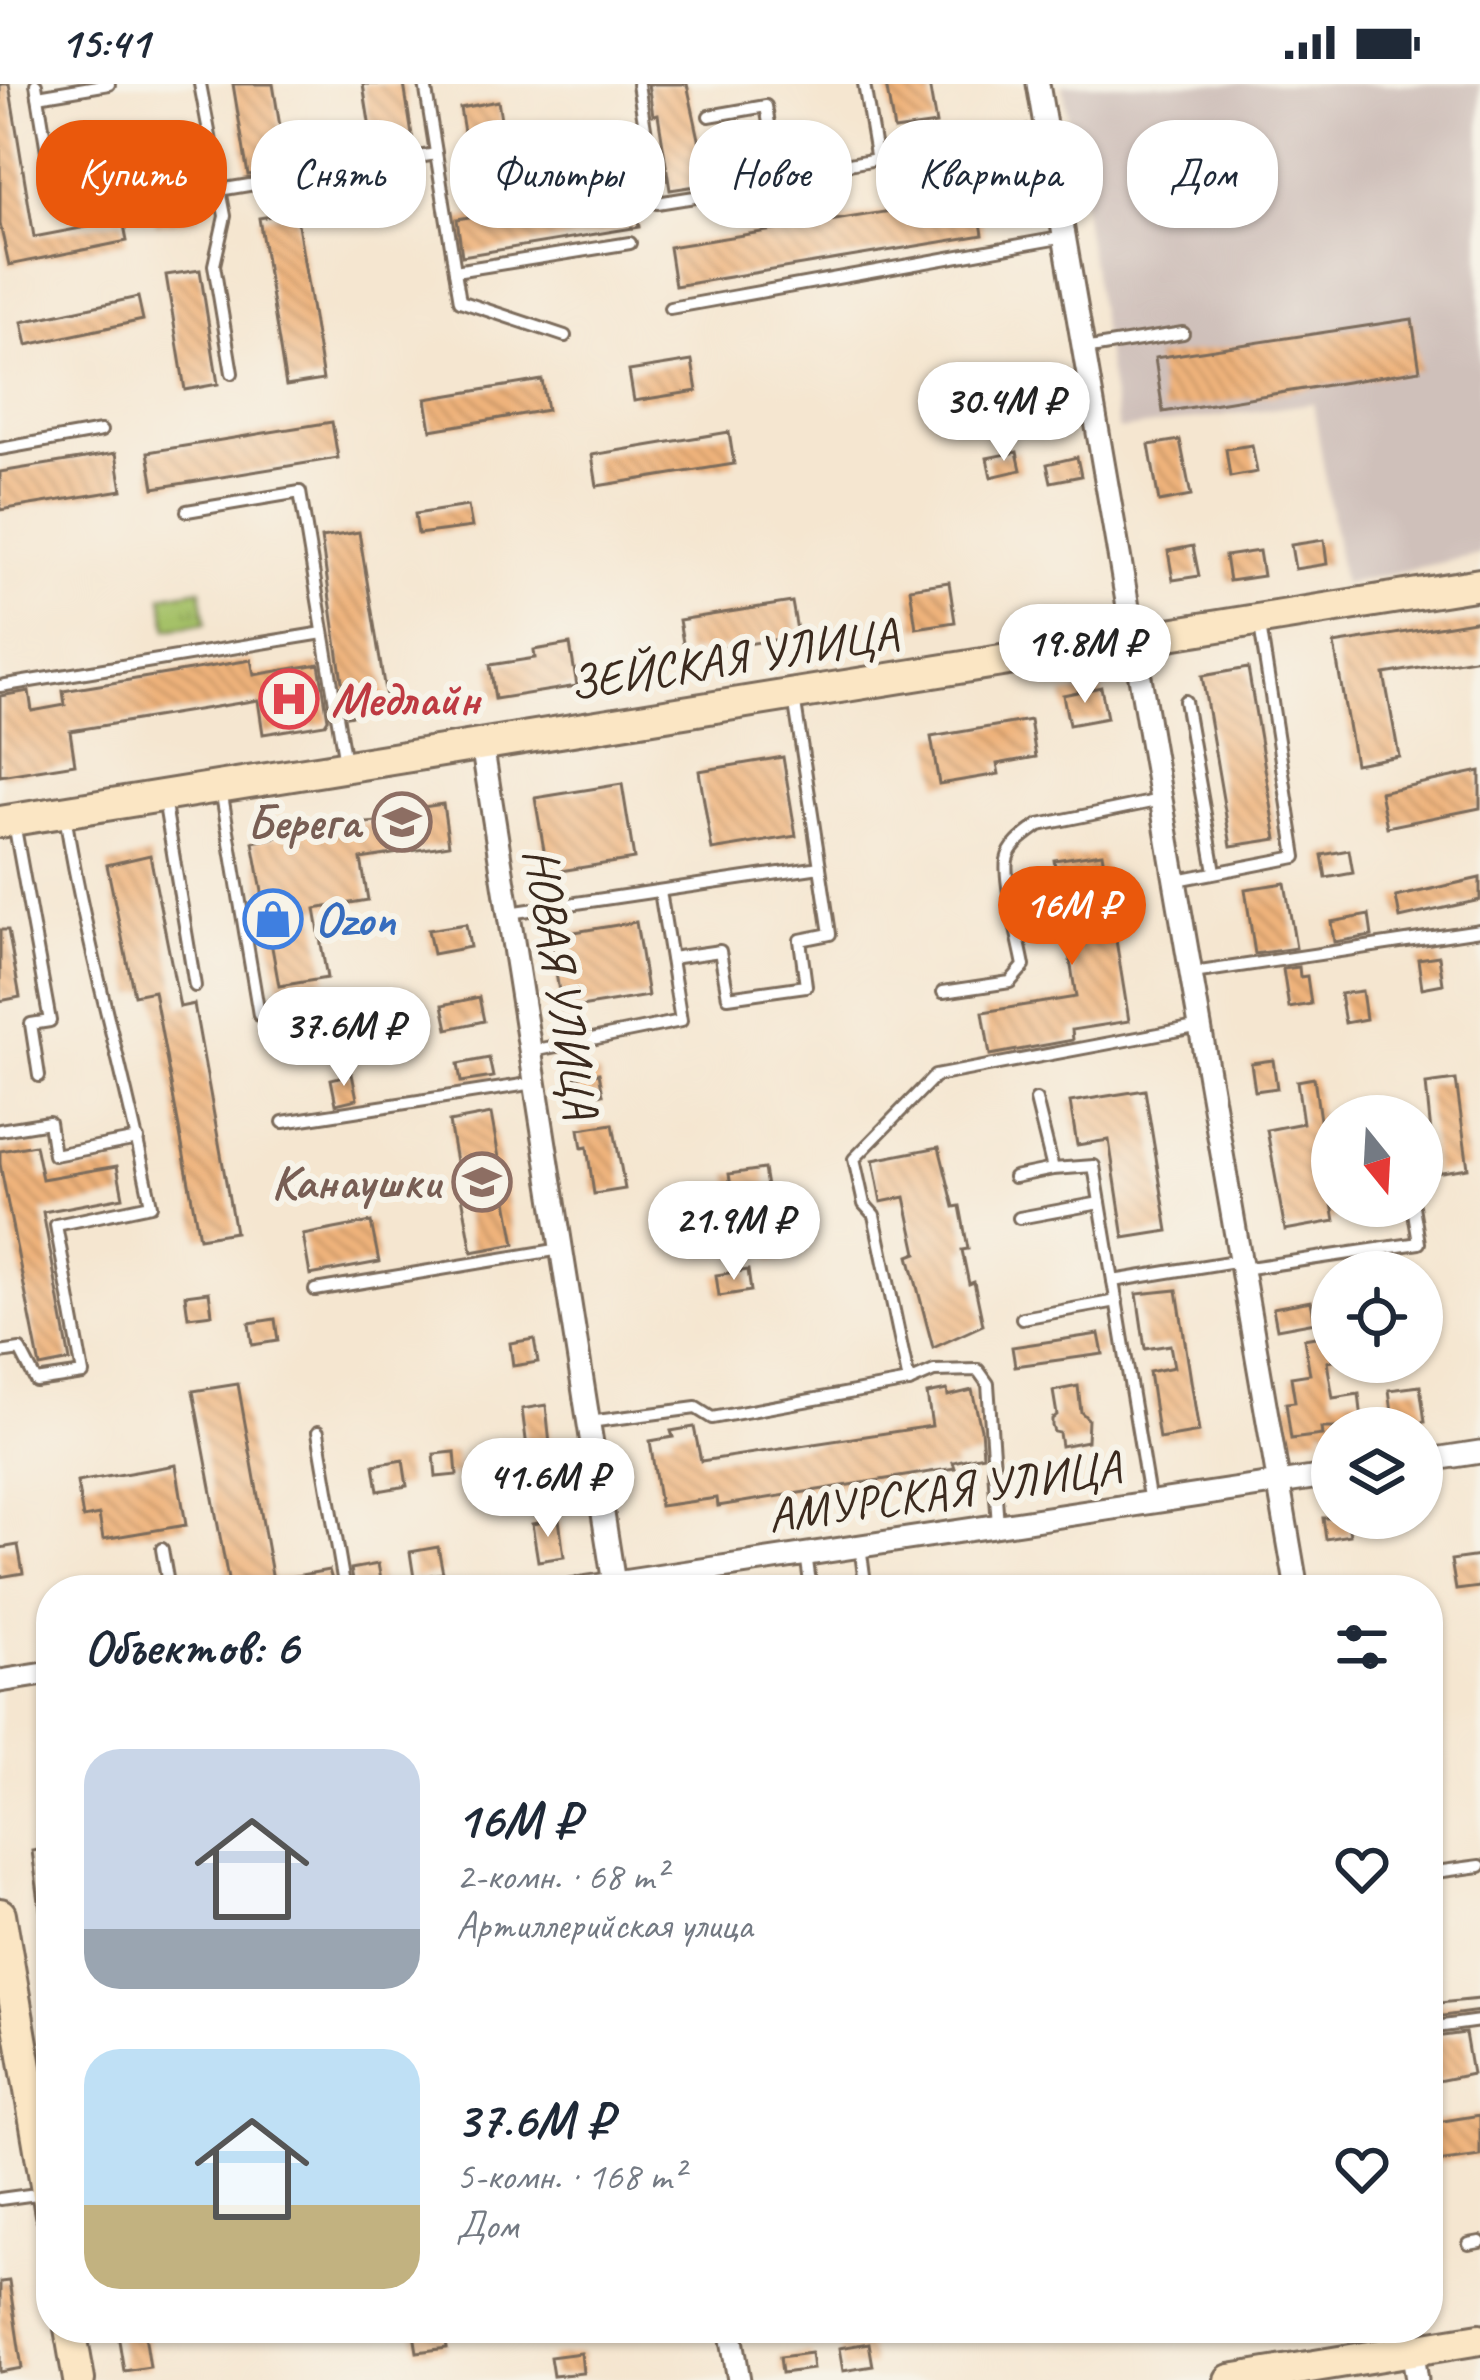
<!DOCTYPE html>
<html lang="ru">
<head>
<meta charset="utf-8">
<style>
  body { margin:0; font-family:Caveat,sans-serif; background:#f2f2f3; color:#1f2937; height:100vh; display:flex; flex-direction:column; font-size:45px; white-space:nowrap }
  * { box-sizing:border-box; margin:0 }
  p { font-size:39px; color:#747a83 }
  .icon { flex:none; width:66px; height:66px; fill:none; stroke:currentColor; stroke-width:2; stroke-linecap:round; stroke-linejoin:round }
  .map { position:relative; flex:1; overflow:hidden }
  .details { position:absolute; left:36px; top:1491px; width:1407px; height:768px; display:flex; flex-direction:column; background:#fff; border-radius:48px; box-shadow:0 3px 9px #0004 }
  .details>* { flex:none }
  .guide { position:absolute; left:36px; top:36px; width:1410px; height:108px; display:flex; gap:24px }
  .needle { width:78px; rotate:162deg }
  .tools { position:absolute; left:1311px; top:1011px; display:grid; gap:24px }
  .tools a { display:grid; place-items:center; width:132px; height:132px; border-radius:50%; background:#fff; box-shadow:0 3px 9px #0004; font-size:60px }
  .price { position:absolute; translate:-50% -102px; padding:0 27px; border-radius:42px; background:#fff; color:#222; font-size:39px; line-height:78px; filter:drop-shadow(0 3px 6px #0008) }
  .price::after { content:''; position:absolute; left:50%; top:72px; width:36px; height:27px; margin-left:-18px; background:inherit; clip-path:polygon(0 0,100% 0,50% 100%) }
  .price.current { background:#ea580c; color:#fff }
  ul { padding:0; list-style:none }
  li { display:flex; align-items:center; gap:36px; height:300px; padding:0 48px }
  li span { display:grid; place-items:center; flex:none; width:336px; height:240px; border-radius:36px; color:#555 }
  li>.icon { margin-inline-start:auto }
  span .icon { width:144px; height:144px; fill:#fffc; stroke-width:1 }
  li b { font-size:51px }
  h2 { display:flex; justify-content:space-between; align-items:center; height:144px; padding:0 48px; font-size:51px }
  .pill { padding:0 42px; border-radius:48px; background:#fff; box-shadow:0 3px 9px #0004; font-size:42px; line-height:108px }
  .pill.current { background:#ea580c; color:#fff }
  .status { display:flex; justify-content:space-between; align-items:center; height:84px; padding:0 60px; background:#fff; direction:ltr }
  .status svg { height:33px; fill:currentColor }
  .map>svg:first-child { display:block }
  .industrial { fill:#cfc0ba }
  .park { fill:url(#park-tufts); stroke:#707643; stroke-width:3 }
  .building { fill:url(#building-back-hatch) }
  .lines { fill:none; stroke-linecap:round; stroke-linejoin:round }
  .lane-casing { stroke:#7c6c5c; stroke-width:16 }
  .street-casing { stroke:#7c6c5c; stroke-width:27 }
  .secondary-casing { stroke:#7c6c5c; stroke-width:36 }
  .lane { stroke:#fff; stroke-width:10 }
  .street { stroke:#fff; stroke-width:21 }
  .secondary { stroke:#fbe6c4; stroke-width:30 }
  .labels { text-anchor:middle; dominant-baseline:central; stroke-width:12; stroke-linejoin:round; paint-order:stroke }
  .street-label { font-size:48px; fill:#3b2a1e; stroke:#f7f3e8 }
  .health-label { font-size:48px; font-weight:bold; fill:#be3a42; stroke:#f7f3e8; text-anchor:start }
  .education-label { font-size:48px; font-weight:bold; fill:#785e54; stroke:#f7f3e8; text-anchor:end }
  .shop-label { font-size:48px; font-weight:bold; fill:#366cbe; stroke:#f7f3e8; text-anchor:start }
</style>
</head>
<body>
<div class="status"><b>15:41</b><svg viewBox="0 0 49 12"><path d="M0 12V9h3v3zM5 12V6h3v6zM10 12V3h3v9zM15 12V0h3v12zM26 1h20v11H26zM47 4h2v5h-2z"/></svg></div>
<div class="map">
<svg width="1480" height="2296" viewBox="0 0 1480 2296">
  <defs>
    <pattern id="park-tufts" width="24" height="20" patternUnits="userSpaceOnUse" patternTransform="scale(3)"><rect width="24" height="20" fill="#a5c168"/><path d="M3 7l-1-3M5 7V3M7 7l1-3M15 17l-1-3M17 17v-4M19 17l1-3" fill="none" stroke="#889d55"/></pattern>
    <pattern id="building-back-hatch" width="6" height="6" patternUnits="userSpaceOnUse" patternTransform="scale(3)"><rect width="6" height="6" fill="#efb37b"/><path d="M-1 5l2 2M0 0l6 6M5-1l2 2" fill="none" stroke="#c39264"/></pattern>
  </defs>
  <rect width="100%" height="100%" fill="#f7f3e8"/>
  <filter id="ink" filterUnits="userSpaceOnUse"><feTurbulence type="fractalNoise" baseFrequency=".00833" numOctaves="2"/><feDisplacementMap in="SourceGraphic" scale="24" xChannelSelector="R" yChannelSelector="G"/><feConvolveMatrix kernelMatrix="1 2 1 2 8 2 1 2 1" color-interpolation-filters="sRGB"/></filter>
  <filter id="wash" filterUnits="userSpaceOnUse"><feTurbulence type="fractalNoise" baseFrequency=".004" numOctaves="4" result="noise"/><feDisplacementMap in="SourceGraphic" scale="48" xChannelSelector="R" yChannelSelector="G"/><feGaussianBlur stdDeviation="2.7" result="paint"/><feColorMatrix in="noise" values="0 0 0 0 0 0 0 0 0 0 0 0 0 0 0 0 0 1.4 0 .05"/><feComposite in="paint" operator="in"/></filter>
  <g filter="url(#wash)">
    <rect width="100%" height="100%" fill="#f5e6d0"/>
    <polygon class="industrial" points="1063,0 1480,0 1480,470 1343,500 1313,319 1118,346"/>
    <polygon class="park" points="201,505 206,539 168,545 162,512"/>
    <g id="blocks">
      <g class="building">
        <polygon points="0,0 9,0 34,153 123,136 127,157 9,181 0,140"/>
        <polygon points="233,0 273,0 287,85 248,91"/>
        <polygon points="363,0 404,0 414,64 374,70"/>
        <polygon points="648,0 687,0 701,64 741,58 747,94 670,106 658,30 653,31"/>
        <polygon points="886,0 929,0 936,40 894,46"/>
        <polygon points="498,17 509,84 471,90 460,24"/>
        <polygon points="186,59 198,134 156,141 144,66"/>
        <polygon points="633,106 639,143 462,172 457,135"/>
        <polygon points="977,113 983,151 675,202 669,163"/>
        <polygon points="296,128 323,296 286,302 259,134"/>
        <polygon points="200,186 218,300 185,306 166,191"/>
        <polygon points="138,213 143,236 27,261 22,238"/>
        <polygon points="1412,235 1420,286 1163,328 1155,274"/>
        <polygon points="692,277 697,307 634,317 629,287"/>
        <polygon points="542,296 547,326 431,346 426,315"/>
        <polygon points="1068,322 1072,341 1042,347 1038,329"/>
        <polygon points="332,338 338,374 154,404 148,368"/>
        <polygon points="729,348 734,380 597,402 592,371"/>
        <polygon points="1180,356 1191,412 1159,418 1149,361"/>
        <polygon points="1252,361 1257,388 1230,393 1226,365"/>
        <polygon points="1017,368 1021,386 991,393 987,374"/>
        <polygon points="116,369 122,406 0,426 0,388"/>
        <polygon points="1077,373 1081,392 1051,398 1047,380"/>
        <polygon points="468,422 472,443 418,450 415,430"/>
        <polygon points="359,448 388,625 347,632 321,454"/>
        <polygon points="1324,456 1327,480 1295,485 1291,461"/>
        <polygon points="1193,462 1199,492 1173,496 1168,467"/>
        <polygon points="1259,467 1263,492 1229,497 1225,472"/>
        <polygon points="949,498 955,538 916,544 910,504"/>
        <polygon points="792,518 798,552 685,570 679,536"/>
        <polygon points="1480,536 1480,574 1384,590 1399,672 1355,680 1334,560"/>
        <polygon points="570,560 577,602 495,615 490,581 535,574 534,566"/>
        <polygon points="251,576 254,591 319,580 328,635 325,640 263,650 258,616 70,647 75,680 0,692 0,612 29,607 32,627 65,621 63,607"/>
        <polygon points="1248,584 1277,755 1231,762 1202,592"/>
        <polygon points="1101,603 1107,634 1069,641 1063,611"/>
        <polygon points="1030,636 1036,673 997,680 999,690 939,700 931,653"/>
        <polygon points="783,673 796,752 712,766 699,687"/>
        <polygon points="1480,687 1480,724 1387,743 1380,708"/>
        <polygon points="622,700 634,775 548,789 535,714"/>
        <polygon points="443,720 449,761 361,775 368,816 315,825 327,894 279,902 253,758 328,742 379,738 378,730"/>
        <polygon points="1349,766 1353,789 1326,794 1322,771"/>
        <polygon points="1102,769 1129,937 1072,946 1073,956 990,971 983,928 1076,913 1054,776"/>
        <polygon points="150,771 180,923 194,920 235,1148 199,1154 154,907 134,911 107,781"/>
        <polygon points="1480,794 1480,816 1400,834 1396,813"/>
        <polygon points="1285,799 1296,864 1255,870 1245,805"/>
        <polygon points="1369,831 1372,852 1334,858 1331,838"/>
        <polygon points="636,838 648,912 562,926 550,852"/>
        <polygon points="466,840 470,863 433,870 428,846"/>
        <polygon points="0,846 8,846 20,913 0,917"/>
        <polygon points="1439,872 1443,900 1422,904 1418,875"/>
        <polygon points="1299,883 1300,893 1307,892 1311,920 1289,924 1283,885"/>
        <polygon points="1362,907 1366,935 1345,939 1340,910"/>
        <polygon points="479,913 484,937 448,945 443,921"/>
        <polygon points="489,974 493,993 461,998 458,980"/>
        <polygon points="1273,976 1277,1004 1255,1007 1251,979"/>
        <polygon points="599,989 603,1010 578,1014 575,993"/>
        <polygon points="352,990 357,1015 336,1020 331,995"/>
        <polygon points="1314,994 1320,1036 1332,1034 1329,1102 1335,1137 1285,1146 1267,1046 1303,1039 1297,997"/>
        <polygon points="1456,996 1468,1084 1435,1089 1426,1000"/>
        <polygon points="1145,1006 1168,1147 1124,1154 1109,1056 1077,1061 1070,1018"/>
        <polygon points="491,1030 515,1160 472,1168 449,1038"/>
        <polygon points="613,1040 625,1105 594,1110 587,1063 582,1064 579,1045"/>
        <polygon points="35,1061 42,1095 117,1082 123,1113 43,1128 70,1277 40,1283 0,1080 0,1067"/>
        <polygon points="939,1063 954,1123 960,1122 968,1165 962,1166 969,1200 974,1198 983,1241 933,1264 909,1172 917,1169 905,1113 881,1118 873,1076"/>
        <polygon points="764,1085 768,1109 733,1115 729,1090"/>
        <polygon points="371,1138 379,1178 310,1191 303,1151"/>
        <polygon points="788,1152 791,1173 770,1177 766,1156"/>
        <polygon points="748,1186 751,1207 719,1212 716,1191"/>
        <polygon points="1177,1206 1199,1348 1159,1355 1149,1288 1174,1283 1170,1261 1145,1265 1137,1210"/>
        <polygon points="209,1208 212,1230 188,1233 185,1211"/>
        <polygon points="1311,1217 1315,1238 1277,1245 1273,1224"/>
        <polygon points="275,1235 278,1257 252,1261 249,1239"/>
        <polygon points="1099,1250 1103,1270 1015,1282 1012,1263"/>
        <polygon points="1332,1250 1332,1277 1327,1278 1333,1314 1359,1310 1363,1344 1321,1344 1322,1351 1291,1355 1286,1319 1295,1318 1291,1293 1310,1290 1304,1255"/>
        <polygon points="534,1255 538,1278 513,1282 510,1259"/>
        <polygon points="238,1300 273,1496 329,1486 335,1506 230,1506 193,1307"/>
        <polygon points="1078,1302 1081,1328 1088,1335 1087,1357 1061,1362 1059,1349 1054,1348 1052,1342 1052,1335 1057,1331 1053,1307"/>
        <polygon points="1420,1302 1425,1338 1394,1342 1389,1306"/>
        <polygon points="947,1306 948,1312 972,1306 981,1345 983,1371 953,1378 955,1384 718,1422 717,1414 660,1422 650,1357 673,1353 671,1347 694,1343 701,1377 932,1342 927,1310"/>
        <polygon points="546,1321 553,1391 531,1394 522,1325"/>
        <polygon points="455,1368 457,1391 436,1393 434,1370"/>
        <polygon points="403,1376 407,1402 378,1407 374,1381"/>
        <polygon points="176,1381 186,1441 103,1455 99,1431 83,1434 77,1398"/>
        <polygon points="1323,1434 1347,1434 1350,1451 1326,1455"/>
        <polygon points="559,1435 564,1473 538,1477 532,1440"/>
        <polygon points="18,1461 23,1489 0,1493 0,1464"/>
        <polygon points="438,1463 443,1489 414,1494 410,1468"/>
        <polygon points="1480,1472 1480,1503 1456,1506 1451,1476"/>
        <polygon points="378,1480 383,1506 355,1506 351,1485"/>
        <polygon points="51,1764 51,1838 42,1839 32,1767"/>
        <polygon points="1480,1915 1480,1927 1428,1934 1428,1920"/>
        <polygon points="1465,1949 1472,1990 1428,1999 1428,1954"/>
        <polygon points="1480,2031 1480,2072 1437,2078 1431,2039"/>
        <polygon points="9,2197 22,2284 0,2288 0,2198"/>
        <polygon points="117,2244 144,2244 150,2283 124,2287"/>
        <polygon points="413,2244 444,2244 447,2264 417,2268"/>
        <polygon points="869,2259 873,2282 843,2287 839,2264"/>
        <polygon points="581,2269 583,2289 553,2292 550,2273"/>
        <polygon points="811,2269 813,2285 782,2289 780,2273"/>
      </g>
    </g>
  </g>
  <g filter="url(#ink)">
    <use href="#blocks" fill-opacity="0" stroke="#7c6c5c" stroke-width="3"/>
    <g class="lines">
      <defs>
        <g id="lane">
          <polyline points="36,0 50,86"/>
          <polyline points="200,0 225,132 214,181 232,289"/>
          <polyline points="425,0 455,187 630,159"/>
          <polyline points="638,0 657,119 751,104"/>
          <polyline points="864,0 877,77"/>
          <polyline points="38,12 109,0"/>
          <polyline points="709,32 766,22 778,93 1046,44"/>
          <polyline points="219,106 436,70"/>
          <polyline points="455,187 460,217 565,252"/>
          <polyline points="670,224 1065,153"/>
          <polyline points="1084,265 1183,249"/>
          <polyline points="0,365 101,347"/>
          <polyline points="187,427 300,408 345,679"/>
          <polyline points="0,602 323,549"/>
          <polyline points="1185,617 1215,787"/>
          <polyline points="221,705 259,931"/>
          <polyline points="164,715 195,902"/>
          <polyline points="14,739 50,937 31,940 39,992"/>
          <polyline points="1177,796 1296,773 1260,541"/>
          <polyline points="509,829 820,783 794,613"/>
          <polyline points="671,874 720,867 728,913 806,902 800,856 830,850 820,783"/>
          <polyline points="1193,889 1480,846"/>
          <path d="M943,908L1010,898L1024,882C1020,859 1003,796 1007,776C1010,760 1027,750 1039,741L1161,716"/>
          <polyline points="532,967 681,937 660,807"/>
          <polyline points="1036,1016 1053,1085 1094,1082 1113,1197"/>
          <polyline points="283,1038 535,999"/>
          <polyline points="0,1046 49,1038 54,1071 138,1055"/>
          <polyline points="1014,1093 1053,1085"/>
          <polyline points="1019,1134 1100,1119"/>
          <polyline points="1242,1185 1419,1159 1413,1122"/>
          <polyline points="315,1206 561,1165"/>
          <polyline points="1022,1234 1117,1217"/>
          <path d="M0,1269L20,1266L36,1297L83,1290L56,1141L151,1121C125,990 86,863 65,731"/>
          <polyline points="909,1298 874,1131 864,1120 854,1075 935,992 1201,942"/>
          <polyline points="589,1338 696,1324 712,1334 909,1298 934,1287 978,1286 988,1300 998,1441"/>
          <polyline points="318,1348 345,1506"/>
          <polyline points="1150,1419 1113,1197 1241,1176"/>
          <polyline points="860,1462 866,1506"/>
          <polyline points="162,1465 169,1506"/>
          <polyline points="806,1470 811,1506"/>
          <polyline points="1428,1789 1480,1782"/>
          <polyline points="1428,1944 1480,1937"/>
          <polyline points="0,2115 44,2109"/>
          <polyline points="1469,2160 1480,2158"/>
        </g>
        <g id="street">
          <polyline points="1038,0 1297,1506"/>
          <polyline points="482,660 615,1506"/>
          <polyline points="1422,1377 1480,1368"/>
          <polyline points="569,1506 1332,1391"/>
          <polyline points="0,1597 51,1589"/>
          <polyline points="730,2244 739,2296"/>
          <polyline points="1409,2244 1417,2296"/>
        </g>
        <g id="secondary">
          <polyline points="0,738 1480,500"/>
          <polyline points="0,1830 51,2130"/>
          <polyline points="70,2244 79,2296"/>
          <polyline points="1230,2296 1480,2255"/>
        </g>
      </defs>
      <use href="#lane" class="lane-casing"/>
      <use href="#street" class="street-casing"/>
      <use href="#secondary" class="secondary-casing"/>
      <use href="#lane" class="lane"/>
      <use href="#street" class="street"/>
      <use href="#secondary" class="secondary"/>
    </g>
  </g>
  <defs>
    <symbol id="hospital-ring" viewBox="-11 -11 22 22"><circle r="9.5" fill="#f7f3e8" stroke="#e0444e" stroke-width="1.5"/><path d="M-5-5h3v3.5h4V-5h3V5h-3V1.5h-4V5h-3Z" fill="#e0444e"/></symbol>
    <symbol id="school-ring" viewBox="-11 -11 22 22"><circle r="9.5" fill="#f7f3e8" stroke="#8d6e63" stroke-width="1.5"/><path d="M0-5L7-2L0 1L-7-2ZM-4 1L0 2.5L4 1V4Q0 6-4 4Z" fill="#8d6e63"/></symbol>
    <symbol id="shop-ring" viewBox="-11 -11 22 22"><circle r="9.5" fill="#f7f3e8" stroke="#3f7fe0" stroke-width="1.5"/><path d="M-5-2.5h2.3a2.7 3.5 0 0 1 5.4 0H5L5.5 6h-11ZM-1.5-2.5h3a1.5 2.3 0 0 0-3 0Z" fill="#3f7fe0"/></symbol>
  </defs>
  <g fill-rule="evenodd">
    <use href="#hospital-ring" x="256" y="582" width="66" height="66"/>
    <use href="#school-ring" x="369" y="705" width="66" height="66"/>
    <use href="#shop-ring" x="240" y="802" width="66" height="66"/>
    <use href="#school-ring" x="449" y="1065" width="66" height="66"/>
  </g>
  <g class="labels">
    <g class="street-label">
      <text transform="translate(733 574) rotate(-9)">ЗЕЙСКАЯ УЛИЦА</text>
      <text transform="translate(562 899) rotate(81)">НОВАЯ УЛИЦА</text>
      <text transform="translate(944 1407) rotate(-8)">АМУРСКАЯ УЛИЦА</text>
    </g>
    <g class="health-label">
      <text x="331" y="615">Медлайн</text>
    </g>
    <g class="education-label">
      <text x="360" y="738">Берега</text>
      <text x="440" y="1098">Канаушки</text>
    </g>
    <g class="shop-label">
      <text x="315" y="835">Ozon</text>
    </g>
  </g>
</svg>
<div class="tools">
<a><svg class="needle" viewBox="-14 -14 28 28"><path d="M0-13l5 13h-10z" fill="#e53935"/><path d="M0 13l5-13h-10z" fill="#747a83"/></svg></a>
<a><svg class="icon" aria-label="locate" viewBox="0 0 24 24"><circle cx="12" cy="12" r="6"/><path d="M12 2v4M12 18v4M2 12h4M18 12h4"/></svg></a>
<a><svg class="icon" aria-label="layers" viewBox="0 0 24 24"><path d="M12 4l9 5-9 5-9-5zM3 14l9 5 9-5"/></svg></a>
</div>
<b class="price" style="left:1004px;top:380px">30.4M ₽</b>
<b class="price" style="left:1085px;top:622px">19.8M ₽</b>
<b class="price current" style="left:1072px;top:884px">16M ₽</b>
<b class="price" style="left:344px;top:1005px">37.6M ₽</b>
<b class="price" style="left:734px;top:1199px">21.9M ₽</b>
<b class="price" style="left:548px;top:1456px">41.6M ₽</b>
<div class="guide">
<a class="pill current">Купить</a>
<a class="pill">Снять</a>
<a class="pill">Фильтры</a>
<a class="pill">Новое</a>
<a class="pill">Квартира</a>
<a class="pill">Дом</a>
</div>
<section class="details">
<h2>Объектов: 6<svg class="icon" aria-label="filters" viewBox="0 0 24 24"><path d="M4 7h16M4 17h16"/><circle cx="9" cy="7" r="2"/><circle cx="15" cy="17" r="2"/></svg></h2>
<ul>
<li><span style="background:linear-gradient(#c9d6e8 75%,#9aa5b1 0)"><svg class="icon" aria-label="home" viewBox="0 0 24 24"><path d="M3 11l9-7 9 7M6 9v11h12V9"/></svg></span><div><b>16M ₽</b><p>2-комн. · 68 m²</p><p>Артиллерийская улица</p></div><svg class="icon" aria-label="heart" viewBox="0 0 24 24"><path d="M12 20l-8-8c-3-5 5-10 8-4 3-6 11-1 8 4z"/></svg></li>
<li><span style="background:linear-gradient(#bfe0f5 65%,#c2b280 0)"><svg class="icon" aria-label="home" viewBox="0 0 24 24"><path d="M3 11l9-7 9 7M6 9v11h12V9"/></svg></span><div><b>37.6M ₽</b><p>5-комн. · 168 m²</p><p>Дом</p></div><svg class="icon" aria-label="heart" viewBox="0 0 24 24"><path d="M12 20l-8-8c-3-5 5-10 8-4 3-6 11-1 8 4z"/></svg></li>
</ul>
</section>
</div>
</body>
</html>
